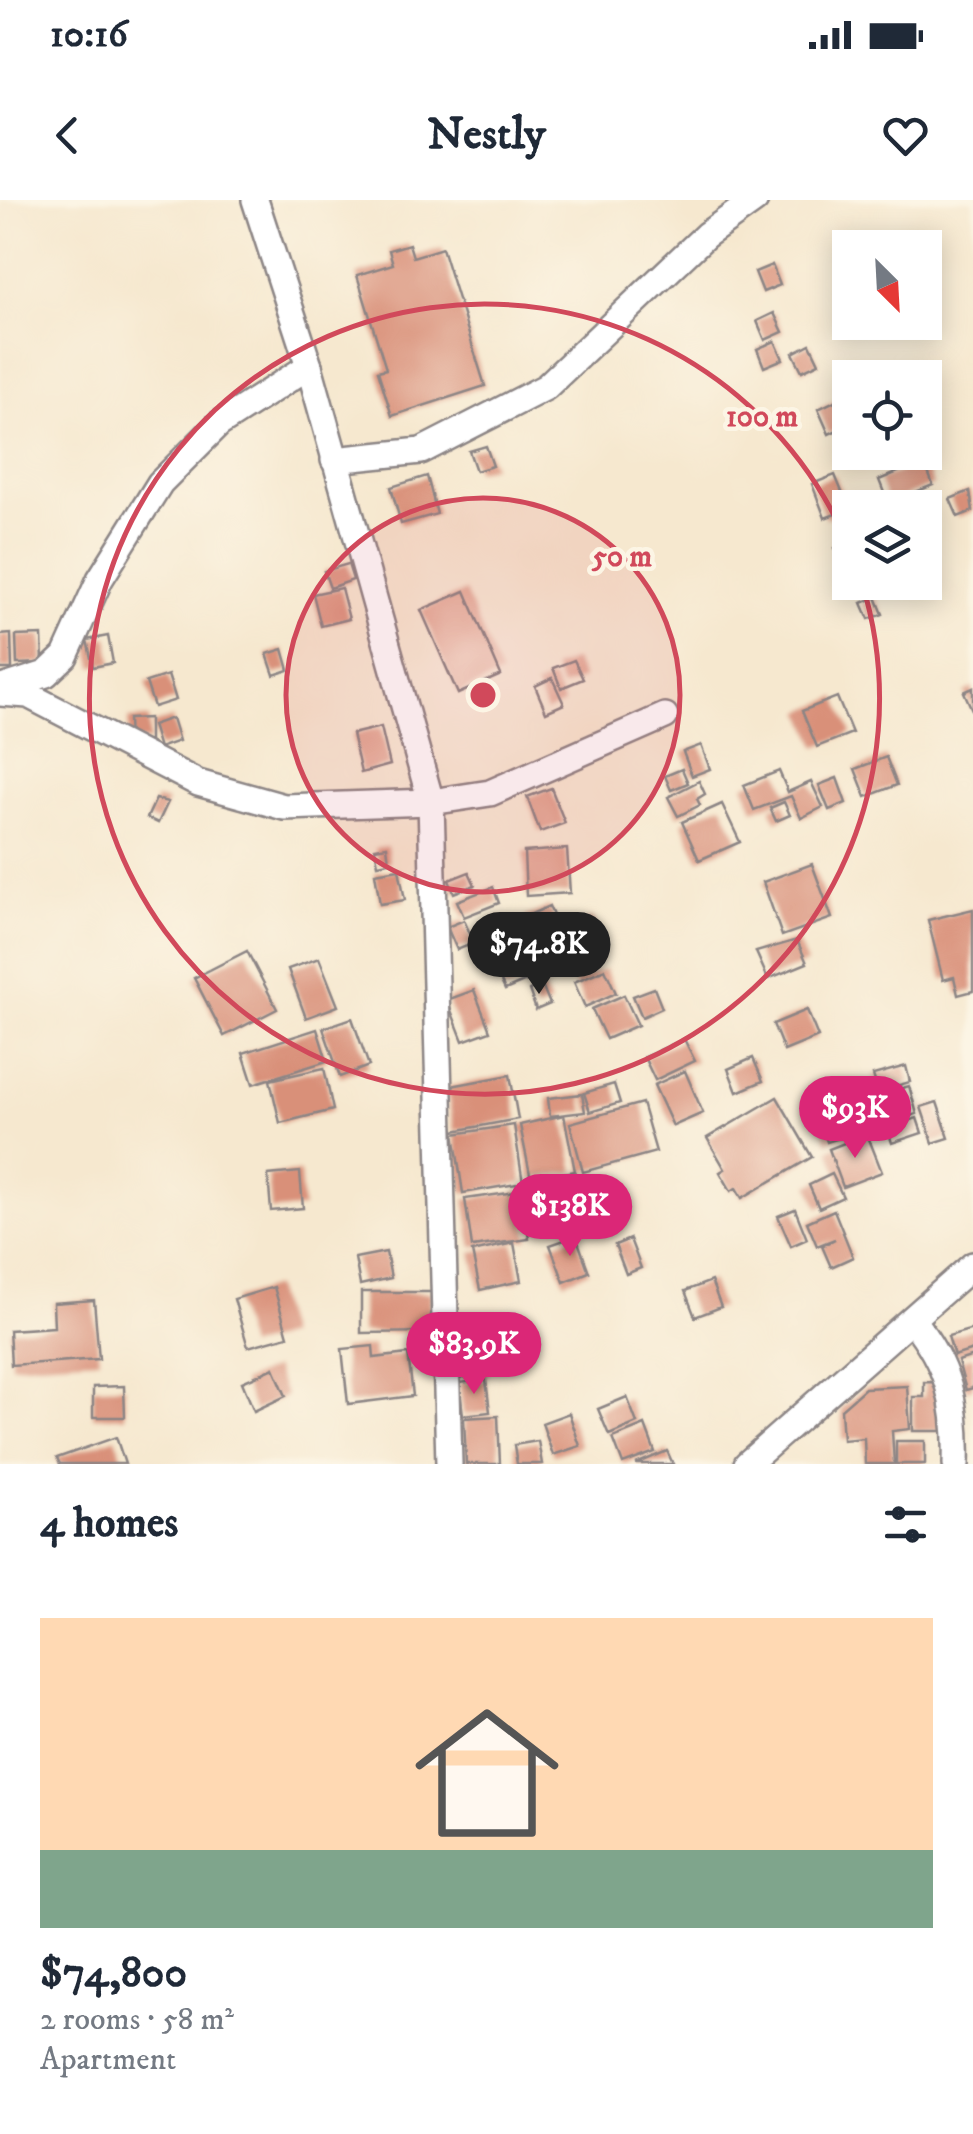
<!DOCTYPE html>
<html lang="en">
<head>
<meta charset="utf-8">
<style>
  body { margin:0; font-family:"IM FELL DW Pica",serif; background:#f2f2f3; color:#1f2937; height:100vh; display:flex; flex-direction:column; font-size:38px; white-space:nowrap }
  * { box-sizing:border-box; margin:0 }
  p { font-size:32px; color:#747a83 }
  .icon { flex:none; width:55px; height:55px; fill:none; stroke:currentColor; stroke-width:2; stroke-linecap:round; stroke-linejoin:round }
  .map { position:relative; height:1264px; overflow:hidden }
  .panel { display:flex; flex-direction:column; background:#fff; flex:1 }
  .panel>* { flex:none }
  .needle { width:65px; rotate:156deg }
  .fabs { position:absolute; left:832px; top:30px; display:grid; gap:20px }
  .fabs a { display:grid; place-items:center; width:110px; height:110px; border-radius:0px; background:#fff; box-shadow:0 5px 25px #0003; font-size:50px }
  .price { position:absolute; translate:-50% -85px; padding:0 22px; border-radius:35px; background:#db2777; color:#fff; font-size:32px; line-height:65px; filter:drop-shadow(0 2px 5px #0008) }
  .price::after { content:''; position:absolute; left:50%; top:60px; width:30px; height:22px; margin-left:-15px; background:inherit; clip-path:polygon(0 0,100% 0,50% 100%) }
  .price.active { background:#222; color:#fff }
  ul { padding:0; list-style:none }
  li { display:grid; align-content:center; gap:20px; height:530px; padding:0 40px }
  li+li { border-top:2px solid #e0e1e3 }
  li span { display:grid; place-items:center; height:310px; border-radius:0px; color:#555 }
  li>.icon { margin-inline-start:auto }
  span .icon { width:180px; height:180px; fill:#fffc; stroke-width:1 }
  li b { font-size:42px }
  h2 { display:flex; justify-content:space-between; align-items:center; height:120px; padding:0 40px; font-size:42px }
  .status { display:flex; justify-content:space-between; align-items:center; height:70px; padding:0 50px; background:#fff; direction:ltr }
  .status svg { height:28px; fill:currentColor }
  header { display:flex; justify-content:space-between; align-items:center; height:130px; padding:0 40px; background:#fff; font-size:45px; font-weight:700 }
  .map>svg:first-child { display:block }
  .building { fill:#d99079 }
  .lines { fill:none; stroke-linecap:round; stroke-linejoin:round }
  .minor-casing { stroke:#8c8585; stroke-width:30 }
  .minor { stroke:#fff; stroke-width:25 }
  .ring { fill:none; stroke:#d1495b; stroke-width:5 }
  .centre { fill:#d1495b; stroke:#fcf5e5; stroke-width:5 }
  .ring-label { font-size:30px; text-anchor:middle; font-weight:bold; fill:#d1495b; stroke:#fcf5e5; stroke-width:9; stroke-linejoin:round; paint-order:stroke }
</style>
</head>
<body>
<div class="status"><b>10:16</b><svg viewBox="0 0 49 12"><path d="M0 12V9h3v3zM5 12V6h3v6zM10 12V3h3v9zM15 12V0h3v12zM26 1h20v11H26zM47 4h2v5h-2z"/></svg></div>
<header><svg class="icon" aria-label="back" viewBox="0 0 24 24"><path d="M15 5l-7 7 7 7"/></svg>Nestly<svg class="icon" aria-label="heart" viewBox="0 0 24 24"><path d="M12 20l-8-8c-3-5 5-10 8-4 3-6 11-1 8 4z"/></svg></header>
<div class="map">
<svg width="973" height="1264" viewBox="0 0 973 1264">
  <rect width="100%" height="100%" fill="#fcf5e5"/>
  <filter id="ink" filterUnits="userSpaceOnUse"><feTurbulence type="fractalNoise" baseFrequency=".01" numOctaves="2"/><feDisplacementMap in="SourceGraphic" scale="20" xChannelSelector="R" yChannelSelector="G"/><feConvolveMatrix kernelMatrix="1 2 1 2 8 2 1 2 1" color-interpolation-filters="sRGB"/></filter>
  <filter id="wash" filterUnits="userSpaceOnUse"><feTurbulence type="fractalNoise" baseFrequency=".0048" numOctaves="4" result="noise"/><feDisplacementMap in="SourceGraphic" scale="40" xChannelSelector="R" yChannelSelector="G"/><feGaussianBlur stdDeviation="2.25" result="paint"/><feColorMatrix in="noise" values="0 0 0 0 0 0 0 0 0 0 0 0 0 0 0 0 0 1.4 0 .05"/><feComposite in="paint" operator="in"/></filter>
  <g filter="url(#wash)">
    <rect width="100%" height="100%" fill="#f6e8cf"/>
    <g id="blocks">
      <g class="building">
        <polygon points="409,44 413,57 442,48 485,186 392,216 378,171 386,169 357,75 393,64 389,50"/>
        <polygon points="772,65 780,85 763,92 755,72"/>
        <polygon points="774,113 783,132 765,140 757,121"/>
        <polygon points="775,141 783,159 764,167 757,149"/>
        <polygon points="810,144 819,163 802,171 793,153"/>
        <polygon points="845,196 850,224 829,234 818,209"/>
        <polygon points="486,246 493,266 476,271 469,251"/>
        <polygon points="924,261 933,285 888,303 879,280"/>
        <polygon points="835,275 849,309 825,318 812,284"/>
        <polygon points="427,276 437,314 401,324 391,287"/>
        <polygon points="970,291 973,311 958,317 950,299"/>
        <polygon points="850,342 850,385 835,348"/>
        <polygon points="348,364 353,380 330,388 324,371"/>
        <polygon points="341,388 349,419 321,426 313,394"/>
        <polygon points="465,391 501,475 458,494 421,410"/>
        <polygon points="876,397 883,414 869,419 862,403"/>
        <polygon points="11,434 12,469 0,469 0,435"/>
        <polygon points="42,435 43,463 17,464 16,436"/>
        <polygon points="108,436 113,463 93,467 87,440"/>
        <polygon points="283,449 289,470 274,475 267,454"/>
        <polygon points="574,460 583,479 561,488 553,468"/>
        <polygon points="168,475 176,500 154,507 146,482"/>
        <polygon points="552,478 564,504 546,512 535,486"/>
        <polygon points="973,488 973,512 964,492"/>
        <polygon points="837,497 852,533 817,547 802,511"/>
        <polygon points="149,518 149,541 129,542 128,519"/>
        <polygon points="172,518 179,541 159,548 152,525"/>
        <polygon points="381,527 390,565 361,573 352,534"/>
        <polygon points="701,545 710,569 692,576 683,552"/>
        <polygon points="886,557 897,585 866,597 855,569"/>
        <polygon points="682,569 688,583 671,590 665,576"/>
        <polygon points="779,571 788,592 811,582 823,607 801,618 791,596 754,610 744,585"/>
        <polygon points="837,578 846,603 829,610 819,585"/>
        <polygon points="699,581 705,594 697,599 700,605 678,616 668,597"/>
        <polygon points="551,588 565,623 540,632 527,597"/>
        <polygon points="156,599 168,602 158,623 147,618"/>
        <polygon points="784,602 790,615 776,621 770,608"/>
        <polygon points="722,604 740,642 699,660 682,622"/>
        <polygon points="387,646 389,662 378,664 375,648"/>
        <polygon points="567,649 570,693 526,696 524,652"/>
        <polygon points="812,664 832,718 782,736 763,682"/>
        <polygon points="399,669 405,700 380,704 375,673"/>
        <polygon points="469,672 475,685 454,693 449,680"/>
        <polygon points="493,687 499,703 464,717 457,701"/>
        <polygon points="549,706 560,732 536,743 525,717"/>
        <polygon points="973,709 973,791 958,795 954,777 943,780 928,720"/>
        <polygon points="592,718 603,742 588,749 577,725"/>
        <polygon points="464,720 474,743 457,750 447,727"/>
        <polygon points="526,724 547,772 505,790 484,743"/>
        <polygon points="571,729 586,759 553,775 539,745"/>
        <polygon points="797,740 807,763 768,779 756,752"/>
        <polygon points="247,751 277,809 224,836 194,778"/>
        <polygon points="319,758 338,806 306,818 288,769"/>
        <polygon points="605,769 616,793 585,807 574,782"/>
        <polygon points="542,785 550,804 536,810 529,790"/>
        <polygon points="654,788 662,808 642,817 633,796"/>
        <polygon points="474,790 490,831 463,841 447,800"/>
        <polygon points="624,795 638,825 606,839 592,809"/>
        <polygon points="807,810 818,837 784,851 773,824"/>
        <polygon points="352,818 369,866 340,877 323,828"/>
        <polygon points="317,829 327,861 253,884 243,853"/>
        <polygon points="684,839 695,861 655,880 644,857"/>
        <polygon points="753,858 763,881 737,892 728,869"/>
        <polygon points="906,866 910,882 878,891 873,875"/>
        <polygon points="324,868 333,910 280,923 270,880"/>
        <polygon points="685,871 703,913 673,926 654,885"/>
        <polygon points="510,875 518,919 454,931 446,887"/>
        <polygon points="614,884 620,903 590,912 584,893"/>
        <polygon points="909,886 917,914 883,924 875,896"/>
        <polygon points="862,888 875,927 827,942 814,904"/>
        <polygon points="582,894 585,912 550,916 548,898"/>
        <polygon points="777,897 812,957 742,998 736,988 731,991 720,972 725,969 707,938"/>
        <polygon points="937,902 949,938 933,943 921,907"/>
        <polygon points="642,903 656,952 583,972 570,923"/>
        <polygon points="564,915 575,971 531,979 520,925"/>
        <polygon points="917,918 922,933 892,943 887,928"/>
        <polygon points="514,925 523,983 463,993 454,934"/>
        <polygon points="867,934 882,972 843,987 829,949"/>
        <polygon points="300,972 303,1008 271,1011 268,975"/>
        <polygon points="832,974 843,997 819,1008 809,985"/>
        <polygon points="522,991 529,1039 472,1047 465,999"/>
        <polygon points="795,1009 807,1039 791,1046 778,1016"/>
        <polygon points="834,1010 853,1057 831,1067 822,1046 835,1039 817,1046 807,1022"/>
        <polygon points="576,1036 589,1072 564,1082 550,1045"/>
        <polygon points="630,1039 641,1068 626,1074 615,1045"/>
        <polygon points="514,1043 521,1081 480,1090 472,1052"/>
        <polygon points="386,1052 391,1078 360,1085 355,1058"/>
        <polygon points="711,1081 721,1107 695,1117 685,1091"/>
        <polygon points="274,1087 288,1136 248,1147 234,1099"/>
        <polygon points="361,1092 431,1092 431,1132 361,1133"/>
        <polygon points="94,1100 99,1159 11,1165 9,1130 54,1127 53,1103"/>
        <polygon points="483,1120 488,1175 461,1178 456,1123"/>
        <polygon points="973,1129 973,1150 954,1156 948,1136"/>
        <polygon points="373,1146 374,1158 408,1154 413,1196 348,1204 342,1149"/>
        <polygon points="973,1156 973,1188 966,1190 958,1161"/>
        <polygon points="274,1168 286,1196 254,1211 242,1182"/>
        <polygon points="486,1180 490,1212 463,1215 459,1183"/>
        <polygon points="924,1182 947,1183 946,1231 913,1231 913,1197 924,1197"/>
        <polygon points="124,1186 125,1217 93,1217 93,1187"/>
        <polygon points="907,1186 910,1229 892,1231 894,1264 865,1264 864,1238 843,1240 841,1209 865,1188"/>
        <polygon points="627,1197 637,1223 609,1235 598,1209"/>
        <polygon points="569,1213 580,1246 553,1255 542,1223"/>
        <polygon points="498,1216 500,1264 466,1264 464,1218"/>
        <polygon points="645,1225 655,1252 623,1264 613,1238"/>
        <polygon points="116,1237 125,1264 60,1264 57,1258"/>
        <polygon points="538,1241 542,1264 517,1264 514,1245"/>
        <rect x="896" y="1241" width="29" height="23"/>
        <polygon points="667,1251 673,1264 636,1264"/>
      </g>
    </g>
  </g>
  <g filter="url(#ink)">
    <use href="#blocks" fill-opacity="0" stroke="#8c8585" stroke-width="2.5"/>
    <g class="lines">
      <defs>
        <g id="minor">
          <polyline points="255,0 309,166 431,602 449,1264"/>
          <polyline points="334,260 421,251 546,187 706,35 755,0"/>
          <polyline points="2,488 46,474 65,456 100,379 160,283 219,224 309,166"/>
          <polyline points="0,493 28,495 198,583 284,607 431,602 490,593 665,516"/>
          <path d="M912,1120C949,1165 958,1206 956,1264"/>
          <polyline points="747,1264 973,1065"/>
        </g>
      </defs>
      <use href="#minor" class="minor-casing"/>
      <use href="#minor" class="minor"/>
    </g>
  </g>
  <circle cx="483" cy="495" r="197" fill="#d1495b" fill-opacity=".12"/>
  <g class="ring">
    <circle cx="483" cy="495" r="197"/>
    <path d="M862 383A395 395 0 1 1 849 347"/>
  </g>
  <circle cx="483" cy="495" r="15" class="centre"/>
  <g class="ring-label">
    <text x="762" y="226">100 m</text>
    <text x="622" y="366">50 m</text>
  </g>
</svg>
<div class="fabs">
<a><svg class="needle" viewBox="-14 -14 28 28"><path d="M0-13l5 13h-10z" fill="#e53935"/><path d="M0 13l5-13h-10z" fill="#747a83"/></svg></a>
<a><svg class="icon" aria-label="locate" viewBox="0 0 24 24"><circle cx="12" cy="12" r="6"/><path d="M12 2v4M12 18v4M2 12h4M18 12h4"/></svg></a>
<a><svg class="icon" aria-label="layers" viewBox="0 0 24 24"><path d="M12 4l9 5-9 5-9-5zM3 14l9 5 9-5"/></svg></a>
</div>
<b class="price active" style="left:539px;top:797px">$74.8K</b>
<b class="price" style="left:855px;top:961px">$93K</b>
<b class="price" style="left:570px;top:1059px">$138K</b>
<b class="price" style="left:474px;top:1197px">$83.9K</b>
</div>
<section class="panel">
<h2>4 homes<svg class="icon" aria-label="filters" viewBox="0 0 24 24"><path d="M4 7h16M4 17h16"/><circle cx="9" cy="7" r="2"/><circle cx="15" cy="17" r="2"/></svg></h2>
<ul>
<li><span style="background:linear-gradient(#ffd9b3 75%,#7fa58c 0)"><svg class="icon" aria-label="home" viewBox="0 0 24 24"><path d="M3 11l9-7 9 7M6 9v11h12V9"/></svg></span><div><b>$74,800</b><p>2 rooms · 58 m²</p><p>Apartment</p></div></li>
</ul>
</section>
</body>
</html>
